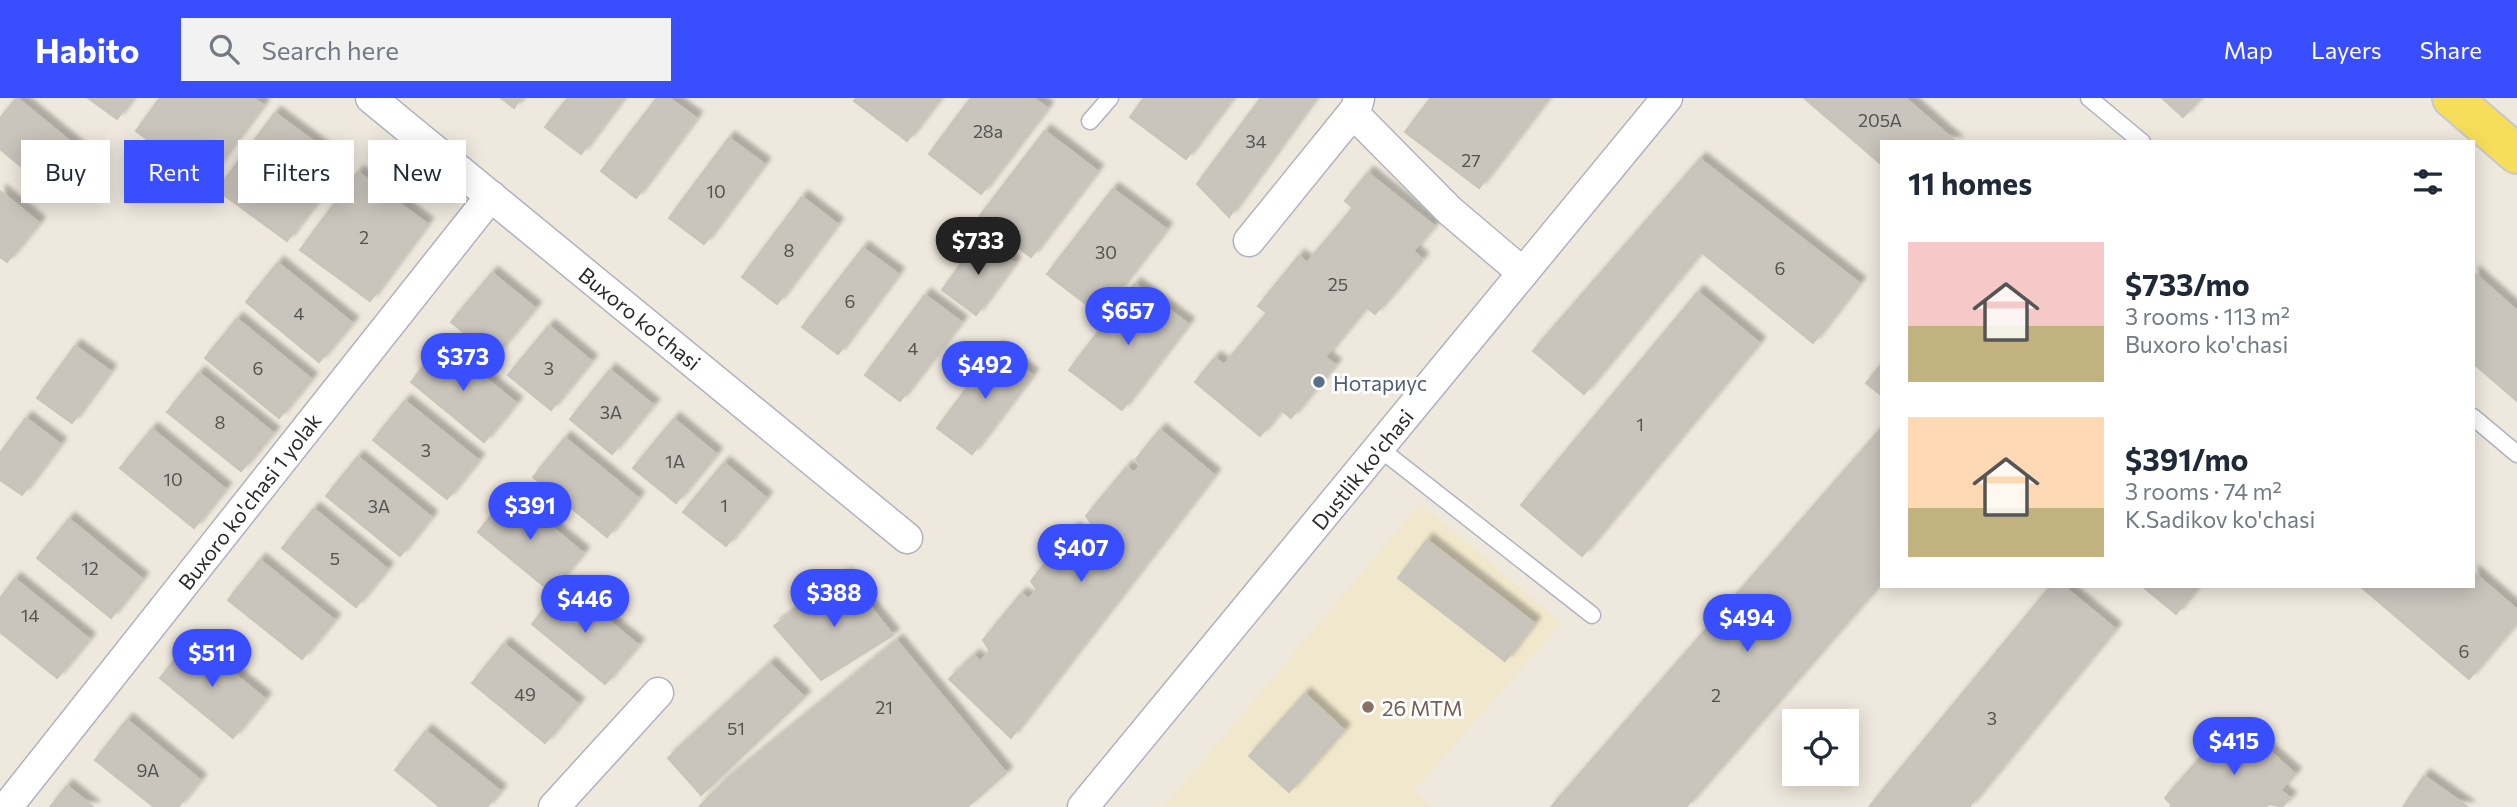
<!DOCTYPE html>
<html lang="en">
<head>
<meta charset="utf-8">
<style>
  body { margin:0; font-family:Commissioner,sans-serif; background:#f2f2f3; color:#1f2937; height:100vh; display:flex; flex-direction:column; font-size:26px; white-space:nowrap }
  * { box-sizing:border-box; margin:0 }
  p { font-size:23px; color:#747a83 }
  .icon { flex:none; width:38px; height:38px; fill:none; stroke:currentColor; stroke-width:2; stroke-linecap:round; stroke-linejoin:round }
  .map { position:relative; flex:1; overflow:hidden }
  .panel { position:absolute; left:1880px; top:42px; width:595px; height:448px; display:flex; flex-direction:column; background:#fff; border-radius:0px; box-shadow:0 4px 18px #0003 }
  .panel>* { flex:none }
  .banner { position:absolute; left:21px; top:42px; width:665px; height:63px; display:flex; gap:14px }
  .fabs { position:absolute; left:1782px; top:611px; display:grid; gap:14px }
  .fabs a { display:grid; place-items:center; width:77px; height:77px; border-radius:0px; background:#fff; box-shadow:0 4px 18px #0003; font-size:35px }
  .price { position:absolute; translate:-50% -60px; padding:0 16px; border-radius:24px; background:#394eff; color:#fff; font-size:23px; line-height:46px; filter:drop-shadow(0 2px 4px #0008) }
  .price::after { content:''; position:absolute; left:50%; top:42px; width:21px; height:16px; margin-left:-10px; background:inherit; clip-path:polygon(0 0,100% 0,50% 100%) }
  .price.on { background:#222; color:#fff }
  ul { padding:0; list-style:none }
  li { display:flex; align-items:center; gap:21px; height:175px; padding:0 28px }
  li span { display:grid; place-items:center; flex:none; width:196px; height:140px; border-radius:0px; color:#555 }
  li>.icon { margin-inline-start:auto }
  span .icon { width:84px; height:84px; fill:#fffc; stroke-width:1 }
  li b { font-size:30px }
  h2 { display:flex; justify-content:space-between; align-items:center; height:84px; padding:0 28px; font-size:30px }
  .chip { padding:0 24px; border-radius:0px; background:#fff; box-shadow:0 4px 18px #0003; font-size:24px; line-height:63px }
  .chip.on { background:#394eff; color:#fff }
  header { display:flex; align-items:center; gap:42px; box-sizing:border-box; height:98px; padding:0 35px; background:#394eff; color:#fff }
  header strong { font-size:33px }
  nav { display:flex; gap:38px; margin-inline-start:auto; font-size:24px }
  .search { width:490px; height:63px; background:#f2f2f3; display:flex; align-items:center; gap:18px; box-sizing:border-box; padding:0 24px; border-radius:0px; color:#747a83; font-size:26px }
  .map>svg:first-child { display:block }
  .education { fill:#f0e7cc }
  .building { fill:#c9c5bd; stroke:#c9c4b7; stroke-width:2; filter:url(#shadow) }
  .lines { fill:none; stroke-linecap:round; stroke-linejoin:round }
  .lane-casing { stroke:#b1b2c0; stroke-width:19 }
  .street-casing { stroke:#b1b2c0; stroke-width:33 }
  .primary-casing { stroke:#c8c8c8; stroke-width:42 }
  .lane { stroke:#fff; stroke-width:16 }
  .street { stroke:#fff; stroke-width:30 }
  .primary { stroke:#f6de5a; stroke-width:38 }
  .service-dot { fill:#5c6f8a; stroke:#fff; stroke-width:2.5 }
  .education-dot { fill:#8d6e63; stroke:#fff; stroke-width:2.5 }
  .labels { text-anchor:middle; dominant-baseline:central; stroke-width:6; stroke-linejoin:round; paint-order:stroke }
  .number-label { font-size:18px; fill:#525250 }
  .street-label { font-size:21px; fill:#2b2b2b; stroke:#fff }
  .service-label { font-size:21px; fill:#4e5e75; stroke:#fff; text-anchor:start }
  .education-label { font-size:21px; fill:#785e54; stroke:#fff; text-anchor:start }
</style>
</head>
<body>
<header>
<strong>Habito</strong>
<div class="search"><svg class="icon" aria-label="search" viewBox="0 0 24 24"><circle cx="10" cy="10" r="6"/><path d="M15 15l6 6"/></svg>Search here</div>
<nav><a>Map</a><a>Layers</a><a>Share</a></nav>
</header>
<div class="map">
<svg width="2517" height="709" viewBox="0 0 2517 709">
  <defs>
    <filter id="shadow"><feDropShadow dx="6" dy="-6" stdDeviation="2" flood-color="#0004"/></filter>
  </defs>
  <rect width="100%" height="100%" fill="#eee8dd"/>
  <polygon class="education" points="1420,405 1562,525 1414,693 1432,709 1164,709"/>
  <g class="building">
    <polygon points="17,0 90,60 58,99 0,51 0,20"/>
    <polygon points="88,0 132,0 117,21"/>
    <polygon points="160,0 253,0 263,7 205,84 136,33"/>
    <polygon points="501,0 521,0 514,10"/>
    <polygon points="568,0 623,0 581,56 545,29"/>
    <polygon points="657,0 669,0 696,20 636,100 601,73"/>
    <polygon points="856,0 940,0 907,43 854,3"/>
    <polygon points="971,0 1033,0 1047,10 981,96 929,56"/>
    <polygon points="1144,0 1232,0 1186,61 1130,19"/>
    <polygon points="1261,0 1315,0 1229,119 1197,86"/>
    <polygon points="1431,0 1548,0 1479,90 1405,34"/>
    <polygon points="1804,0 1905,0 1956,44 1881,44 1881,66"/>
    <polygon points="2162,0 2200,0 2183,19"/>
    <polygon points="275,15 344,66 287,143 217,92"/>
    <polygon points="1045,33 1097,73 1031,159 979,119"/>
    <polygon points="729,40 764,66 704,146 669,120"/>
    <polygon points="1700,61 1859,185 1813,245 1701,154 1584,296 1533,253"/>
    <polygon points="358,74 427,126 370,203 300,152"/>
    <polygon points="1368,75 1434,128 1413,153 1422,161 1375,216 1366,209 1325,259 1335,267 1291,320 1281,312 1260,338 1195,284 1215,260 1224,267 1267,215 1258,208 1299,158 1307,165 1353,110 1345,103"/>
    <polygon points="1113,91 1166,131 1100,217 1047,176"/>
    <polygon points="0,93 39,125 7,164 0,159"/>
    <polygon points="802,99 837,126 777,206 742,179"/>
    <polygon points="980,140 1014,165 976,217 942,192"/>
    <polygon points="863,150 898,176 838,256 802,229"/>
    <polygon points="278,165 352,225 319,264 246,204"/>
    <polygon points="2473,174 2517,213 2517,303 2473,265"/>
    <polygon points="492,175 535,210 494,259 451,224"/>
    <polygon points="1135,186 1188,226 1122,312 1069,272"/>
    <polygon points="1698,194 1759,245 1582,458 1521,407"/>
    <polygon points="925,197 961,224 900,303 865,277"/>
    <polygon points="237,221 311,281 279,320 205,260"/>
    <polygon points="549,228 591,263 551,312 508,277"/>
    <polygon points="442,245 516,305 484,344 411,284"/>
    <polygon points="75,248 110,273 72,325 37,300"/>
    <polygon points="997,250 1032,277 972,356 937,330"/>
    <polygon points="1881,267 1881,297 1866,285"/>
    <polygon points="610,272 653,307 612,356 570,321"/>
    <polygon points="199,275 273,335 241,373 167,314"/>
    <polygon points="405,303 478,362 447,401 373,342"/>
    <polygon points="26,320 60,346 22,397 0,382 0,355"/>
    <polygon points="674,321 716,356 676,405 633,370"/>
    <polygon points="152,331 225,391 194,430 120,370"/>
    <polygon points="1160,332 1214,377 1011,640 949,581 974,558 980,564 990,553 983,542 1021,496 1029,501 1037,492 1031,483 1073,431 1082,438 1093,428 1086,418 1127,369 1134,375 1140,368 1136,361"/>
    <polygon points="1880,332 1881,485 1686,709 1551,709"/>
    <polygon points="565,340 638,400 607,439 533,379"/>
    <polygon points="358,359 431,419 400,458 326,398"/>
    <polygon points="724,365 766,400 726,448 683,414"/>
    <polygon points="510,395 583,455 551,494 478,434"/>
    <polygon points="314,411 387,471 356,509 282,450"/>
    <polygon points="69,421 142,481 111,520 37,460"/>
    <polygon points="1427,442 1534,525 1505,563 1398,480"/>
    <polygon points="260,462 334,522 302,561 228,502"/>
    <polygon points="2473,474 2517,512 2517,524 2469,581 2360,488 2473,488"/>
    <polygon points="845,477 893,537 821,582 774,528"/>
    <polygon points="15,481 89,541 57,580 0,534 0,500"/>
    <polygon points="564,487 638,547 605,586 532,526"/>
    <polygon points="2051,488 2063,488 2115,531 1969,709 1869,709"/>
    <polygon points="2142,488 2198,488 2176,516"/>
    <polygon points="192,541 265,601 233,640 160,580"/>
    <polygon points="897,543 1006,675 967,709 699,709 724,684"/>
    <polygon points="504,546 578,606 545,645 472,585"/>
    <polygon points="770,566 804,599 701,697 668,660"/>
    <polygon points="1305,596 1344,632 1289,694 1249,658"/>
    <polygon points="127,622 200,682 178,709 154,709 95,662"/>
    <polygon points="2242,629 2295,676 2280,692 2290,700 2282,709 2269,706 2266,709 2170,709 2172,707 2165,700 2218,640 2226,647"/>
    <polygon points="426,633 500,693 487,709 440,709 395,672"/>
    <polygon points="2424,678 2468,709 2403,709"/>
    <polygon points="67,688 93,709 50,709"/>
  </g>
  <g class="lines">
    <defs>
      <g id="lane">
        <polyline points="2089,0 2142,44"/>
        <polyline points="1090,23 1110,0"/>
        <polyline points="2473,319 2517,356"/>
        <polyline points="1379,350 1592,517"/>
      </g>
      <g id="street">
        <polyline points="371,0 907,440"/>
        <polyline points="1353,15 1450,113 1523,175"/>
        <polyline points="1249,143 1356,11 1359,0"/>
        <polyline points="7,709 491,98"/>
        <polyline points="554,709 658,595 554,709"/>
        <polyline points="1083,709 1667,0"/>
      </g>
      <polyline id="primary" points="2452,0 2517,56"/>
    </defs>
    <use href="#lane" class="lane-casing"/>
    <use href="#street" class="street-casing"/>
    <use href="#primary" class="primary-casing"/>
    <use href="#lane" class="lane"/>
    <use href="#street" class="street"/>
    <use href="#primary" class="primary"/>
  </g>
  <circle class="service-dot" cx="1319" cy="284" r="7"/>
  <circle class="education-dot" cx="1368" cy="609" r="7"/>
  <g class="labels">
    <g class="number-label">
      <text x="1880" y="22">205A</text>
      <text x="988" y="33">28а</text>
      <text x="1256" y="43">34</text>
      <text x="1471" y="62">27</text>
      <text x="716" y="93">10</text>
      <text x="364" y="139">2</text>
      <text x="789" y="152">8</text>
      <text x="1106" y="154">30</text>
      <text x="1780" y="170">6</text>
      <text x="1338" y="186">25</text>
      <text x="850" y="203">6</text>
      <text x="299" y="215">4</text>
      <text x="913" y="250">4</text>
      <text x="258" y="270">6</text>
      <text x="549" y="270">3</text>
      <text x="611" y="314">3A</text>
      <text x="220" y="324">8</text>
      <text x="1640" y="326">1</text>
      <text x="426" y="352">3</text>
      <text x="675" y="363">1A</text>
      <text x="173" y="381">10</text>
      <text x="724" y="407">1</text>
      <text x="379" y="408">3A</text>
      <text x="335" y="460">5</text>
      <text x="90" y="470">12</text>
      <text x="30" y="517">14</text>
      <text x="2464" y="553">6</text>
      <text x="525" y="596">49</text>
      <text x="1716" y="597">2</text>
      <text x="884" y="609">21</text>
      <text x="1992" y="620">3</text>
      <text x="736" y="630">51</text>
      <text x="148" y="672">9A</text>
    </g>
    <g class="street-label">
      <text transform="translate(640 220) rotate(39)">Buxoro ko'chasi</text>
      <text transform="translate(1362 371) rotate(-51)">Dustlik ko'chasi</text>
      <text transform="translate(249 403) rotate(-52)">Buxoro ko'chasi 1 yolak</text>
    </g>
    <g class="service-label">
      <text x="1333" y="284">Нотариус</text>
    </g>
    <g class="education-label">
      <text x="1382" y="609">26 MTM</text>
    </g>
  </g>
</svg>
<div class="fabs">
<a><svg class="icon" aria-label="locate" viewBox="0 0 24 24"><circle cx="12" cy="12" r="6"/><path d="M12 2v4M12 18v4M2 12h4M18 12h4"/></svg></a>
</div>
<b class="price on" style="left:978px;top:179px">$733</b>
<b class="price" style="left:1128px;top:249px">$657</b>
<b class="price" style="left:463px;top:295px">$373</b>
<b class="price" style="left:985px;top:303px">$492</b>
<b class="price" style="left:530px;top:444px">$391</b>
<b class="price" style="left:1081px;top:486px">$407</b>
<b class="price" style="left:834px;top:531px">$388</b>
<b class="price" style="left:585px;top:537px">$446</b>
<b class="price" style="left:1747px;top:556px">$494</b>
<b class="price" style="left:212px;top:591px">$511</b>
<b class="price" style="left:2234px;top:679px">$415</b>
<div class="banner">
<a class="chip">Buy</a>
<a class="chip on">Rent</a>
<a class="chip">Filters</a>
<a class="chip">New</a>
</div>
<section class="panel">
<h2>11 homes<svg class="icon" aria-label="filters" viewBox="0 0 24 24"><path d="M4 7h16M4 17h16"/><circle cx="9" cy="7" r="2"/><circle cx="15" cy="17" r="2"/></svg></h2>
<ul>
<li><span style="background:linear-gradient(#f6c9c9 60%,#c2b280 0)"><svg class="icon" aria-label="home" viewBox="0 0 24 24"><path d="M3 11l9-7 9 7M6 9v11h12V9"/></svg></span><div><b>$733/mo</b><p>3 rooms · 113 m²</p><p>Buxoro ko'chasi</p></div></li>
<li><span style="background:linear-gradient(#ffd9b3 65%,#c2b280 0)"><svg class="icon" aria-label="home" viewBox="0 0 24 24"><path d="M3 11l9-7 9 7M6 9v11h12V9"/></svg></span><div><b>$391/mo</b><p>3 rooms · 74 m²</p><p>K.Sadikov ko'chasi</p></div></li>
</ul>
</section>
</div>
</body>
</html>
